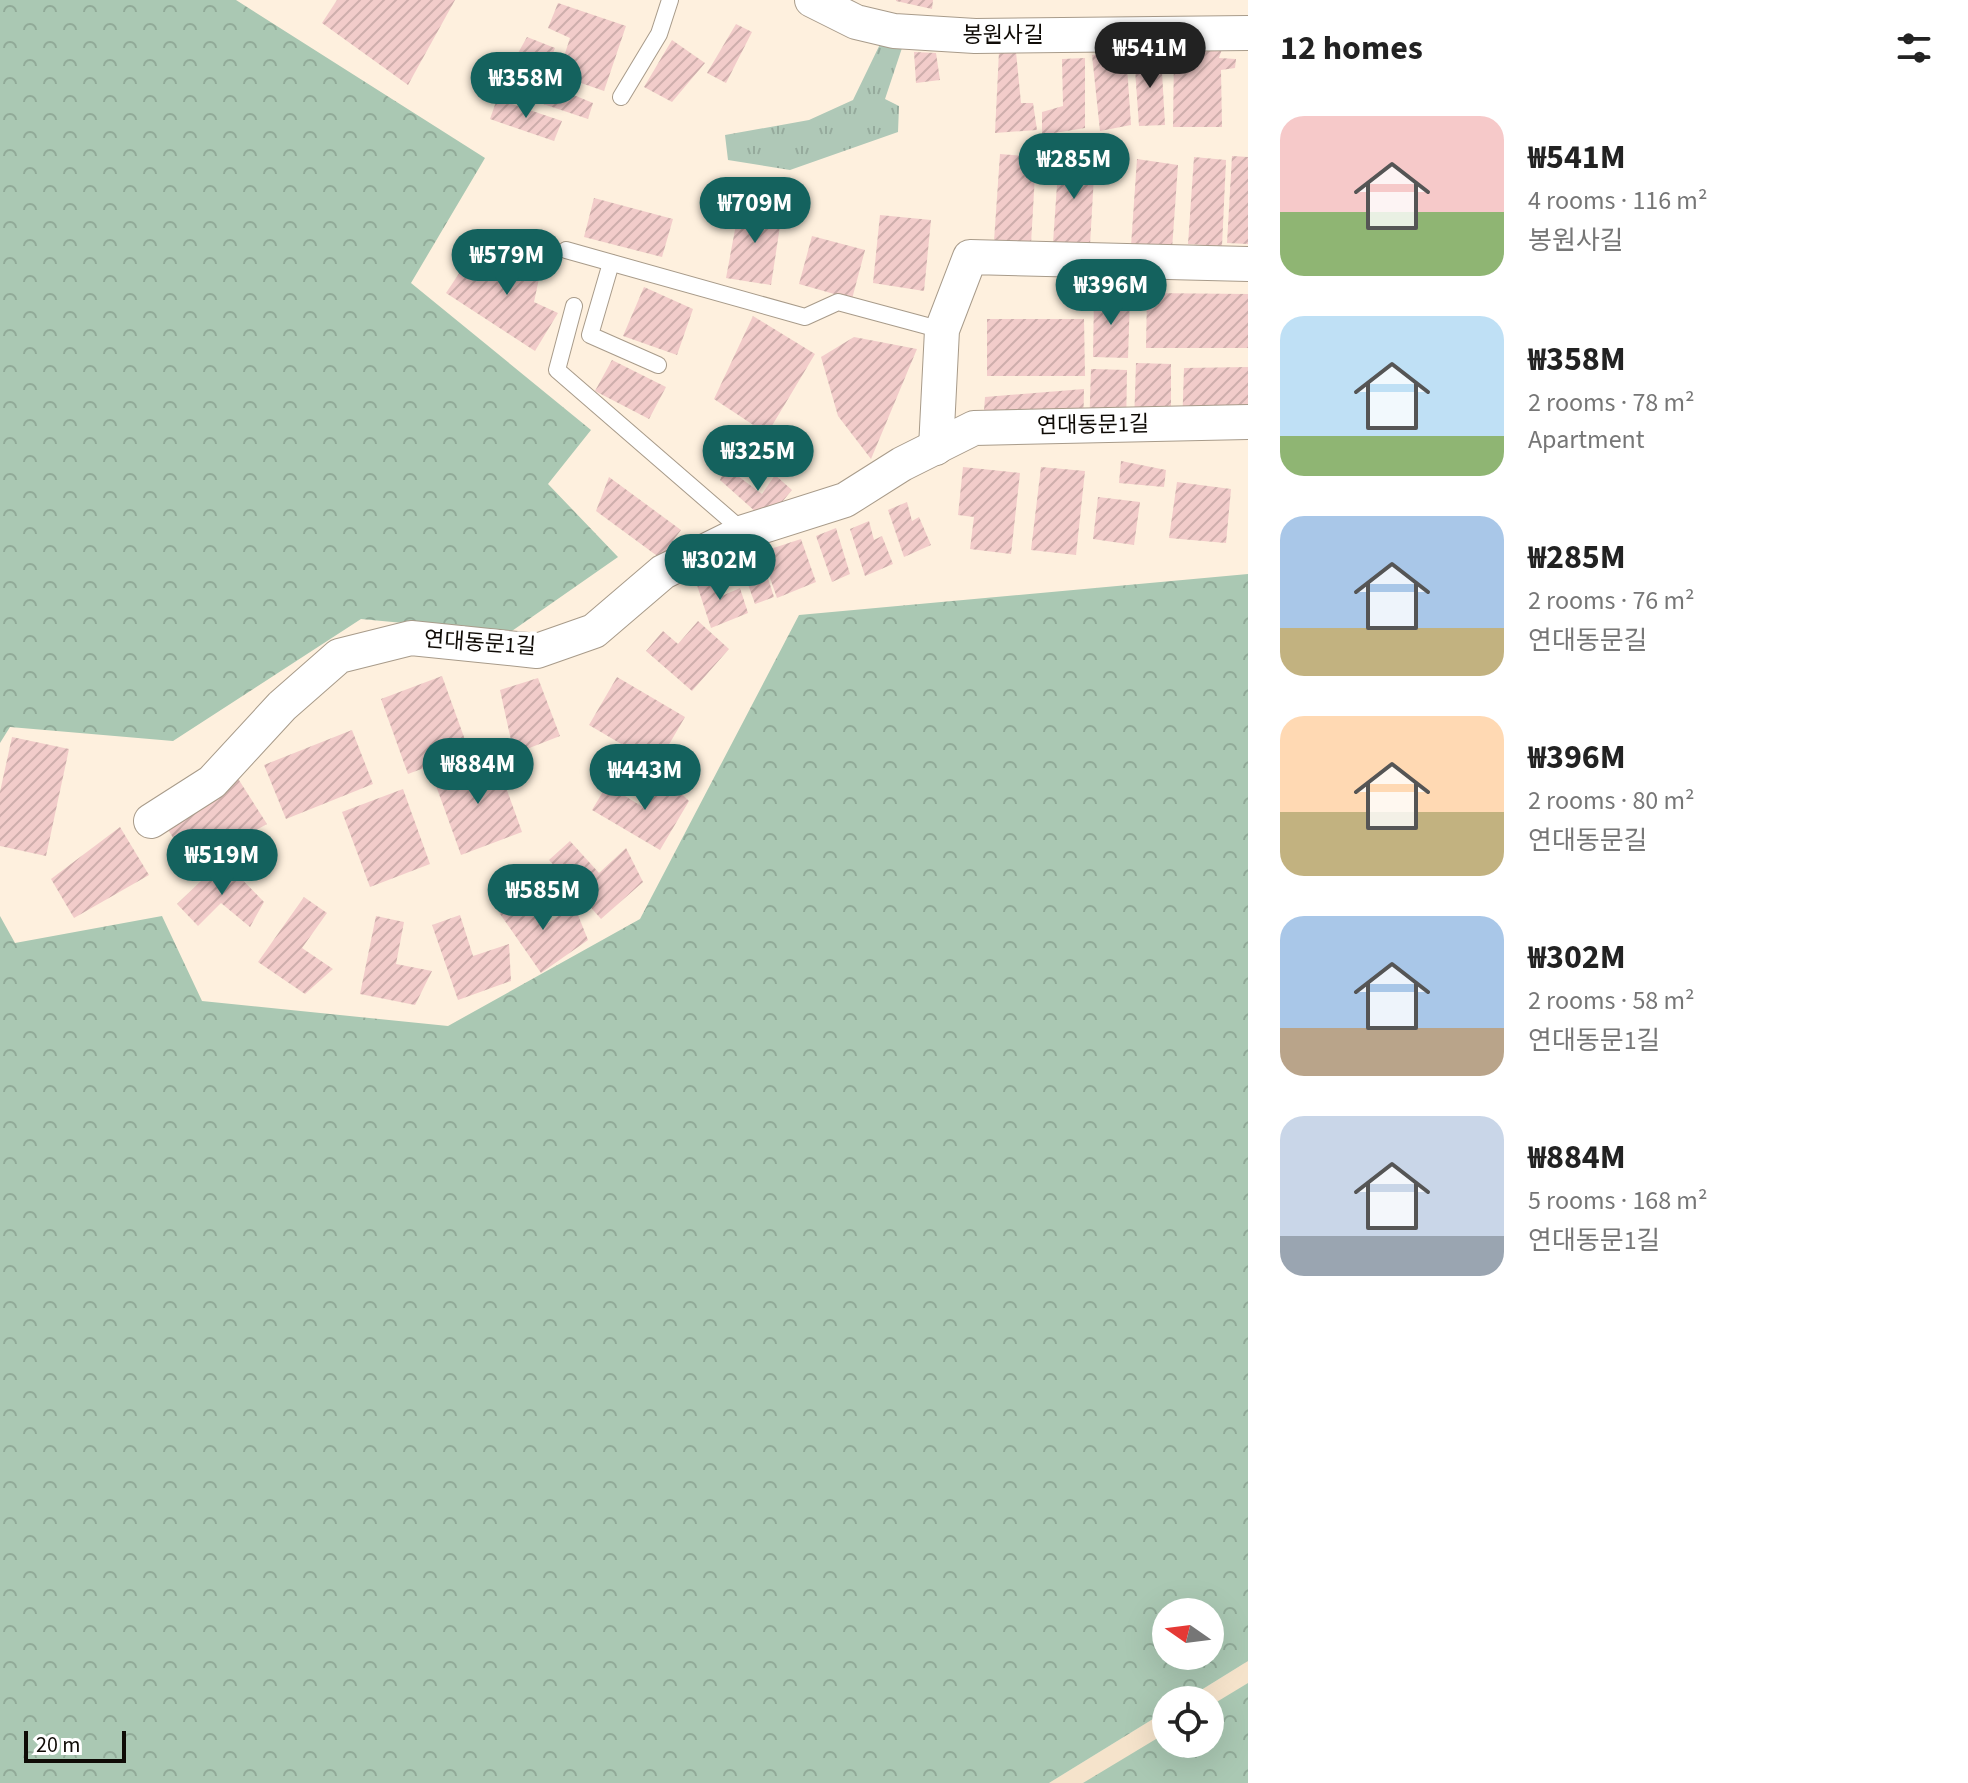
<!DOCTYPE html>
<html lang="en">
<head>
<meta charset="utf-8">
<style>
  body { margin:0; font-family:"Source Sans 3","Noto Sans KR",sans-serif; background:#f6f6f6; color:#222; height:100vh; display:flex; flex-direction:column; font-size:30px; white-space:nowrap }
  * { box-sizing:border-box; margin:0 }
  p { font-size:26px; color:#767676 }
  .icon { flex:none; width:44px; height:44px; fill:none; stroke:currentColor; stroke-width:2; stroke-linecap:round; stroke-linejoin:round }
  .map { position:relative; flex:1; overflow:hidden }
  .side { display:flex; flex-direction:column; background:#fff; width:720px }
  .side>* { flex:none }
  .needle { width:52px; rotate:284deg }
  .buttons { position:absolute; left:1152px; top:1598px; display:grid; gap:16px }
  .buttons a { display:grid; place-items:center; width:72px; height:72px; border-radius:50%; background:#fff; box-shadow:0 8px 32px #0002; font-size:40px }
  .scale { position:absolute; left:24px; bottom:20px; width:102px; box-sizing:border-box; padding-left:8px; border:4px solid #0f0b06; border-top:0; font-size:22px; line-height:28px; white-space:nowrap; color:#0f0b06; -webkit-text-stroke:6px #fff; paint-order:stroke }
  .price { position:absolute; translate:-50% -68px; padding:0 18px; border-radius:28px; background:#14625e; color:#fff; font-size:26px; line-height:52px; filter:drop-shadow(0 2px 4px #0008) }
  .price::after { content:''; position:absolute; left:50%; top:48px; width:24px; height:18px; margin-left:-12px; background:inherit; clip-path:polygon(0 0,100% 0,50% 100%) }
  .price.active { background:#222; color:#fff }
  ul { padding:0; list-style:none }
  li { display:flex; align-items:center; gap:24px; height:200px; padding:0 32px }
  li span { display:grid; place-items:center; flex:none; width:224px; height:160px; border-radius:24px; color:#555 }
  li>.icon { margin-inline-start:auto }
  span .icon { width:96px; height:96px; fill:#fffc; stroke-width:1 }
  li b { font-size:34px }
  h2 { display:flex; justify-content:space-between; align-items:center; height:96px; padding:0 32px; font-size:34px }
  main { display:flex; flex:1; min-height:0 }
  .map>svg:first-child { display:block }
  .built { fill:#f5e3cb }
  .forest { fill:url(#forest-crowns); fill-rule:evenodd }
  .park { fill:url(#park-tufts) }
  .building { fill:url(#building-hatch) }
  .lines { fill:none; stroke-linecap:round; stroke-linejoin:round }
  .service-casing { stroke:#a89b8a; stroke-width:18 }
  .minor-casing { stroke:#a89b8a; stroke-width:36 }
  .service { stroke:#fff; stroke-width:16 }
  .minor { stroke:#fff; stroke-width:34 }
  .labels { text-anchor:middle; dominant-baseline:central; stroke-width:8; stroke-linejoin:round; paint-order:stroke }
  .street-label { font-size:22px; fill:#0f0b06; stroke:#fff }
</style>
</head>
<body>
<main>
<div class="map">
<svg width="1248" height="1783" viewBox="0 0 1248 1783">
  <defs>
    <pattern id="forest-crowns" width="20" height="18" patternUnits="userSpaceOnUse" patternTransform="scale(2)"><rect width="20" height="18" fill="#aac8b3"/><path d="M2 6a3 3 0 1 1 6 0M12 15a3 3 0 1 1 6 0" fill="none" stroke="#91aa98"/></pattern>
    <pattern id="park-tufts" width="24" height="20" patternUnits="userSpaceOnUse" patternTransform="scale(2)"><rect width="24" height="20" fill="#afc8b7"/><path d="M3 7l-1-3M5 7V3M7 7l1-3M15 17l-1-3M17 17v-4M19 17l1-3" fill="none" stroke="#95aa9c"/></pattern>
    <pattern id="building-hatch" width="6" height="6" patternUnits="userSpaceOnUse" patternTransform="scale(2)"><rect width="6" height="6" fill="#f2ccca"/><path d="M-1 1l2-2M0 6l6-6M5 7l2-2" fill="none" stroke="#ceaeac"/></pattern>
  </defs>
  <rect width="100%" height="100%" fill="#fef0de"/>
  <polygon class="built" points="1248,1661 1248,1783 1049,1783 1166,1711 1166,1744 1210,1744 1210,1700 1185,1700"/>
  <g class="forest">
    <polygon points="0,0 236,0 485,158 411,283 591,430 548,484 618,557 509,633 361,619 173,741 10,727 0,743"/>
    <path d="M1248,574V1661L1185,1700H1166V1711L1049,1783H0V916L15,943L162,916L202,1001L448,1026L640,919L799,615ZM1210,1612V1656H1166V1612Z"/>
    <polygon points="1248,1683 1248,1783 1083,1783 1166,1733 1166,1744 1210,1744 1210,1706"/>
  </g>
  <polygon class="park" points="883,38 903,45 885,99 899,106 898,132 790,170 728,160 725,135 809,120 853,100"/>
  <g class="building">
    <polygon points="337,0 455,0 408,85 322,23"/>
    <polygon points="896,0 933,0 932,9 896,1"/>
    <polygon points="558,3 626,26 604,91 558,75 570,38 548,28"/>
    <polygon points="736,24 752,32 726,83 707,73"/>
    <polygon points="527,37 555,48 542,82 593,103 588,119 498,89"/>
    <polygon points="672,40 705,63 672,102 644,87"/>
    <polygon points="1222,49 1219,58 1236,59 1235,68 1221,70 1222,127 1173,127 1174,53"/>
    <polygon points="999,51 1016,52 1021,103 1033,103 1037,130 995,133"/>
    <polygon points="914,52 936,53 940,80 916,83"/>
    <polygon points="1126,52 1131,125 1100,131 1092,55"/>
    <polygon points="1161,54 1165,125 1139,126 1134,55"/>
    <polygon points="1085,58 1085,128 1042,135 1042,112 1063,106 1062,59"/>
    <polygon points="497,99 562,121 554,141 490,119"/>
    <polygon points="1000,154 1036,157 1031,244 994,241"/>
    <polygon points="1059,156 1095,158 1090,245 1053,243"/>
    <polygon points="1232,156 1248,157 1248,244 1227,243"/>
    <polygon points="1194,157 1226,160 1222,246 1188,244"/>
    <polygon points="1137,159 1178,165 1172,249 1131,246"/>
    <polygon points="594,198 673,219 662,257 584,237"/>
    <polygon points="740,203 782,213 771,285 726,278"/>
    <polygon points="880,215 931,220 924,291 873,283"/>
    <polygon points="812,236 865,250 852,299 799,284"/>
    <polygon points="524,252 541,269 534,302 558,313 535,351 446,293 464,266 474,276 495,257"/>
    <polygon points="644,287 693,309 677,355 623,336"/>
    <polygon points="1147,293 1248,294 1248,348 1146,348"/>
    <polygon points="1094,296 1130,297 1128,358 1093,357"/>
    <polygon points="753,316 815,354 767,434 714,399"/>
    <polygon points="987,319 1084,319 1085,376 987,376"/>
    <polygon points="854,337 917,349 871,459 838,416 821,357"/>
    <polygon points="612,360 666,387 649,419 595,391"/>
    <polygon points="1136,363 1171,364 1171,425 1134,424"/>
    <polygon points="1248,367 1248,423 1182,429 1184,368"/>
    <polygon points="1091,369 1127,370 1126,432 1089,431"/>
    <polygon points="1084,389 1083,433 982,439 985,397"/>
    <polygon points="1121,461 1166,470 1164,487 1119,483"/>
    <polygon points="726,467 762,494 775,475 792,490 766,521 720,480"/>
    <polygon points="963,467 1020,473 1011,554 970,549 974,517 958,515"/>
    <polygon points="1041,467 1085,471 1076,555 1031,550"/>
    <polygon points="609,477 681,530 660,558 596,511"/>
    <polygon points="1177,482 1231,489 1226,543 1169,538"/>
    <polygon points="1098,497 1140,502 1134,545 1093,539"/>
    <polygon points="907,502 912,521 919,517 931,545 904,557 888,510"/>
    <polygon points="869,521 874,540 882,536 893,564 865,576 850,529"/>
    <polygon points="836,528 850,574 832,582 816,536"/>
    <polygon points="801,539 816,582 777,598 761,552"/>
    <polygon points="759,550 774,597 755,604 739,559"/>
    <polygon points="714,573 722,596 740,588 748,613 711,628 696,582"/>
    <polygon points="698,621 729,649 692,691 646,651 663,631 678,644"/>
    <polygon points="442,676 469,751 408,774 381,699"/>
    <polygon points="617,677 685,717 657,765 589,725"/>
    <polygon points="538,678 560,736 514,754 500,690"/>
    <polygon points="352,730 373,784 286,819 264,765"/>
    <polygon points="12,737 69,749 46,856 0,846 0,792"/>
    <polygon points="495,757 522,832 461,855 434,780"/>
    <polygon points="662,775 689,801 660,850 592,810 607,785 643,807"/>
    <polygon points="237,777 267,824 191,867 167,828"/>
    <polygon points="403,789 430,864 370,887 342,812"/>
    <polygon points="120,827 149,875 74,918 51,879"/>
    <polygon points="570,841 599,873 626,848 643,882 601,919 549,860"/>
    <polygon points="223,860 264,902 250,927 221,903 198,926 177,904"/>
    <polygon points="519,892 544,926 574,905 588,940 541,973 496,908"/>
    <polygon points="304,897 327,913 302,948 333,969 305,994 258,962"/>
    <polygon points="460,915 473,956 509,944 511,981 458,1000 432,925"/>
    <polygon points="376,916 404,922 396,964 432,971 415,1005 360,994"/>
  </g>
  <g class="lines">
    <defs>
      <g id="service">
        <polyline points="621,97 659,34 670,0"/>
        <polyline points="566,250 805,317 838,302 942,330"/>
        <polyline points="611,263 590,335 658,365"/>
        <polyline points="574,306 557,370 744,532"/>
      </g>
      <g id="minor">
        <polyline points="812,0 856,22 894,31 975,36 1248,33"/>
        <polyline points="936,448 942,330 970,257 1248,264"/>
        <polyline points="151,821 212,782 282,706 339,656 411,638 537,651 594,631 663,572 744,532 845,500 902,464 974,428 1248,422"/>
      </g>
    </defs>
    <use href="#service" class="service-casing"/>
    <use href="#minor" class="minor-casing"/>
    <use href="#service" class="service"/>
    <use href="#minor" class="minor"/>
  </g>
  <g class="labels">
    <g class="street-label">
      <text x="1003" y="35">봉원사길</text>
      <text transform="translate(1093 425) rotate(-1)">연대동문1길</text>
      <text transform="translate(480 643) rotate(4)">연대동문1길</text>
    </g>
  </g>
</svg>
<div class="buttons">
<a><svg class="needle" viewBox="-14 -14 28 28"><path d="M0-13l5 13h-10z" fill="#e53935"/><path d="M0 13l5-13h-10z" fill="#767676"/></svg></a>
<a><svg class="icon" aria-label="locate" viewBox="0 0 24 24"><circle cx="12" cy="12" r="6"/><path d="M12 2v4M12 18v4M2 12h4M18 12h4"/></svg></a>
</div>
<div class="scale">20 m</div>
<b class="price active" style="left:1150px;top:90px">₩541M</b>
<b class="price" style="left:526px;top:120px">₩358M</b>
<b class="price" style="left:1074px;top:201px">₩285M</b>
<b class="price" style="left:755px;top:245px">₩709M</b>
<b class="price" style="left:507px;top:297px">₩579M</b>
<b class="price" style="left:1111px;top:327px">₩396M</b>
<b class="price" style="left:758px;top:493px">₩325M</b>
<b class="price" style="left:720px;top:602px">₩302M</b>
<b class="price" style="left:478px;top:806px">₩884M</b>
<b class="price" style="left:645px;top:812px">₩443M</b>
<b class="price" style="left:222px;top:897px">₩519M</b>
<b class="price" style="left:543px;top:932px">₩585M</b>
</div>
<section class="side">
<h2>12 homes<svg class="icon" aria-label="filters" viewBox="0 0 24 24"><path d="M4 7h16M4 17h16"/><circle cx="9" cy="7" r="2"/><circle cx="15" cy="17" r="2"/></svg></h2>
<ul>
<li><span style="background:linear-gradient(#f6c9c9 60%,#8fb573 0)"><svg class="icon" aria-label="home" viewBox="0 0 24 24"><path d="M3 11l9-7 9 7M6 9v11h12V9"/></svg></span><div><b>₩541M</b><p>4 rooms · 116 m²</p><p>봉원사길</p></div></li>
<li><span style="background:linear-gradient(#bfe0f5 75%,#8fb573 0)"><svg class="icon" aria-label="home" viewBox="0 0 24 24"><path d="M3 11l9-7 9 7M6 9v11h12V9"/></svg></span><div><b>₩358M</b><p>2 rooms · 78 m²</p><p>Apartment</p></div></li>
<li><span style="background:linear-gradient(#a9c7e8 70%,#c2b280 0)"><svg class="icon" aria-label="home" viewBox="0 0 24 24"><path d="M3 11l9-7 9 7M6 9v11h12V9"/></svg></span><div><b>₩285M</b><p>2 rooms · 76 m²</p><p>연대동문길</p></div></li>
<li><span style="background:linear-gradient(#ffd9b3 60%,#c2b280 0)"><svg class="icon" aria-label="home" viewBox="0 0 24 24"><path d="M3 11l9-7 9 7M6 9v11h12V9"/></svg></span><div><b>₩396M</b><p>2 rooms · 80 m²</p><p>연대동문길</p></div></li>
<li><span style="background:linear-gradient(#a9c7e8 70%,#b9a48a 0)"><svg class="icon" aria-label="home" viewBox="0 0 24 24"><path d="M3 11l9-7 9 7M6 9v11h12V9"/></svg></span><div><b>₩302M</b><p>2 rooms · 58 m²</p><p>연대동문1길</p></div></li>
<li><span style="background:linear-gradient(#c9d6e8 75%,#9aa5b1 0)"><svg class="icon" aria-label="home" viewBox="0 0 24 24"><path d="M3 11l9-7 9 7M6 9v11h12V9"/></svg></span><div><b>₩884M</b><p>5 rooms · 168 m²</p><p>연대동문1길</p></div></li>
</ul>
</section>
</main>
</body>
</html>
